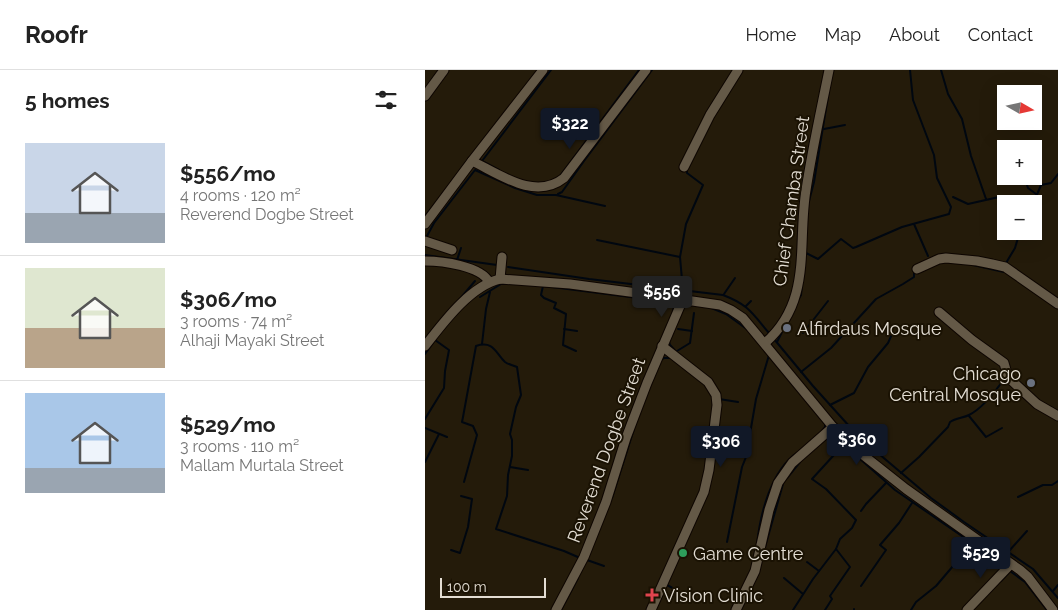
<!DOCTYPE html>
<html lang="en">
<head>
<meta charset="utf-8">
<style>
  body { margin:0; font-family:Raleway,sans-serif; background:#f6f6f6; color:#222; height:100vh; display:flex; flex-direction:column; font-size:19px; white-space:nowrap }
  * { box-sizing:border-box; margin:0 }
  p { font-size:16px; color:#767676 }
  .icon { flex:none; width:28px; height:28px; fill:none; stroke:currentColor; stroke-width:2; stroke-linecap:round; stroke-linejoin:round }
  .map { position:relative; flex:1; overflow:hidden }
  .drawer { display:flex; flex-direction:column; background:#fff; width:425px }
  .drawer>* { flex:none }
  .needle { width:32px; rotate:99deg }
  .tools { position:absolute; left:572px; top:15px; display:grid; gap:10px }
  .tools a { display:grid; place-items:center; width:45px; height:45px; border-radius:0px; background:#fff; box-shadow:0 5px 20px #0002; font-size:25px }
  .scale { position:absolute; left:15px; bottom:12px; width:106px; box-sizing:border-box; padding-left:5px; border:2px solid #e3ddd3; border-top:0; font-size:14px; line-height:18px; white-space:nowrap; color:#e3ddd3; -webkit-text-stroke:4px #1a1203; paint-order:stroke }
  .price { position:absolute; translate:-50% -42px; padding:0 11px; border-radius:5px; background:#111827; color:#fff; font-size:16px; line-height:32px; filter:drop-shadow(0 1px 2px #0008) }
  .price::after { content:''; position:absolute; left:50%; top:30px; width:15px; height:11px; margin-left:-8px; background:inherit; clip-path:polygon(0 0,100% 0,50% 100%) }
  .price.selected { background:#222; color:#fff }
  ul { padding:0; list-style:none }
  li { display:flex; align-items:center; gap:15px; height:125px; padding:0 25px }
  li+li { border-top:1px solid #e0e0e0 }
  li span { display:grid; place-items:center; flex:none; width:140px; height:100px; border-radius:0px; color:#555 }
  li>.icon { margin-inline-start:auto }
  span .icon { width:60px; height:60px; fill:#fffc; stroke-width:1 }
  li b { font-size:21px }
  h2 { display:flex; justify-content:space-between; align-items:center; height:60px; padding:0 25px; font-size:21px }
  header { display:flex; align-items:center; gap:30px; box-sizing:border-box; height:70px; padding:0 25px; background:#fff; border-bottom:1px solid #e0e0e0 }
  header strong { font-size:24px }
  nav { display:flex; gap:28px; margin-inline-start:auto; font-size:18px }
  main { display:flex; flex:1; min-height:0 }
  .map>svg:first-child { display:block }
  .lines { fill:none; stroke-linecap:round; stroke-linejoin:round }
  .stream { stroke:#000710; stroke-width:2 }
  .minor-casing { stroke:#0d0500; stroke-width:11 }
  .minor { stroke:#645947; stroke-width:9 }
  .worship-dot { fill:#6b7280; stroke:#1a1203; stroke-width:2 }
  .leisure-dot { fill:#2e9e5b; stroke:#1a1203; stroke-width:2 }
  .health-dot { fill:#e0444e; stroke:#1a1203; stroke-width:2 }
  .labels { text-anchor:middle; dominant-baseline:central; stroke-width:4; stroke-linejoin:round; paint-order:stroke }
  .street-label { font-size:18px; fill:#e3ddd3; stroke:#1a1203 }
  .poi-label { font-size:18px; fill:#e3ddd3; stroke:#1a1203; text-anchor:start }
</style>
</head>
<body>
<header>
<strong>Roofr</strong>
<nav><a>Home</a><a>Map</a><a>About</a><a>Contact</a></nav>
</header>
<main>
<section class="drawer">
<h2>5 homes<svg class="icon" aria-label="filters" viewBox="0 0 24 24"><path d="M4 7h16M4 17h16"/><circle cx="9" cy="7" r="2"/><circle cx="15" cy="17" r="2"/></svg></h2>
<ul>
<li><span style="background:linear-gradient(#c9d6e8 70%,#9aa5b1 0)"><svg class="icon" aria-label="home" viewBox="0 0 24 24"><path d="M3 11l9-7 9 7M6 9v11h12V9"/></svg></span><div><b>$556/mo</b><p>4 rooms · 120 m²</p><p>Reverend Dogbe Street</p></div></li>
<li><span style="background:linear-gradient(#dfe7d0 60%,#b9a48a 0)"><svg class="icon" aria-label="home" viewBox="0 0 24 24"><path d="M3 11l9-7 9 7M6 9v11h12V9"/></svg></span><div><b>$306/mo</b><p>3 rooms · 74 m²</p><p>Alhaji Mayaki Street</p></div></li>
<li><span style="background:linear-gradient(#a9c7e8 75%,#9aa5b1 0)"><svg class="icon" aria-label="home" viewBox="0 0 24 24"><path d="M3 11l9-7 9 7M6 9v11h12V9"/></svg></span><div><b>$529/mo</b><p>3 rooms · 110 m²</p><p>Mallam Murtala Street</p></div></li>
</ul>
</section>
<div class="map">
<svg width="633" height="540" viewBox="0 0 633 540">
  <rect width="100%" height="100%" fill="#241b0a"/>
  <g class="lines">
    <g class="stream">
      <polyline points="516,0 523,24 537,49 546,86 561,129"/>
      <polyline points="399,59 420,55"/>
      <polyline points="74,100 57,91 126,0"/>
      <polyline points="135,106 214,0"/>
      <polyline points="599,106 603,118 611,124"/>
      <polyline points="378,111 385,74"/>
      <polyline points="133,124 137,122 159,91 227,0"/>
      <polyline points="528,127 543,134 574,127"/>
      <polyline points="384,131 389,112 404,20"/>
      <polyline points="608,134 616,115 626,113 633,104"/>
      <polyline points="1,145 8,137"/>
      <polyline points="489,154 503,186"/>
      <polyline points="2,166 9,153 50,100 90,118 112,125 131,125 180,136"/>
      <polyline points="172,170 255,187"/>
      <polyline points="381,183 393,189 416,169 428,178 431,177 477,157 524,144 526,137 512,108 509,85 488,30 485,0"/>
      <polyline points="0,185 72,195"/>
      <polyline points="32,190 36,178"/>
      <polyline points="581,193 590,178 595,161"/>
      <polyline points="548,195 579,202"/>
      <path d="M83,197L164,209L298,225C324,235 327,243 344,263"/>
      <polyline points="118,216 116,225 119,228 131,233 129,238 141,244 138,275 151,281"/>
      <polyline points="119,216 221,229"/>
      <polyline points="258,221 255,187 261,154 278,115 262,103 262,99"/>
      <polyline points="299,224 310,208"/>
      <polyline points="55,227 76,214 82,214"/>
      <polyline points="34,230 50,211"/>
      <polyline points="243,232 249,237 248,241"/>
      <polyline points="372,232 376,225 377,215"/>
      <polyline points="321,236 326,231"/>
      <polyline points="284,237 301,244 323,260"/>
      <polyline points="139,259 152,261"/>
      <polyline points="253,259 267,261"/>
      <polyline points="378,263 403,231"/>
      <polyline points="349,269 388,316 434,367 506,428 539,452 608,499 633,528"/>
      <polyline points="244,272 245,275 254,285"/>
      <polyline points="352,272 360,256"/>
      <polyline points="57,274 61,239 65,222"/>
      <polyline points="252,281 265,273 269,243"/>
      <polyline points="0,284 10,270"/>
      <polyline points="236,290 239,288 246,288"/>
      <polyline points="376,302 406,278 451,229 478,214 489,207 489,199"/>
      <polyline points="294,329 313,332"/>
      <polyline points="405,335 429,323 443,297 463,273 467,264"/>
      <polyline points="544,346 561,367 577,358"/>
      <polyline points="0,349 19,318 20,301 24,280 10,270"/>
      <polyline points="0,358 22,367"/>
      <polyline points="396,362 400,357 400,354"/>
      <polyline points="425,380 470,420 563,484 573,492 577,498"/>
      <polyline points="0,392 14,364"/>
      <polyline points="85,397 103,400"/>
      <path d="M476,403L494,387L523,357L525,352C531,348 538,348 544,345C558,338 570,322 579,309"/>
      <polyline points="362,408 375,392"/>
      <path d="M39,412L52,365L48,356L37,352L38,347L51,276C69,270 71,284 80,292C84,295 88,295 92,297L96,325L91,337L85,364L87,370V386L83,405L82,426L71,459L139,481L155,488"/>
      <polyline points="593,427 618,415 627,415 633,411"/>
      <polyline points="187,428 209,359"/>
      <polyline points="436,441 441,434 461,413"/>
      <polyline points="302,472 317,397 321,387 331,329 344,285"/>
      <path d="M332,475C335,444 346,400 373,382"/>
      <polyline points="26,480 35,483 43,457 47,429 36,426"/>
      <polyline points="584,481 602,461"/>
      <polyline points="338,484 358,414"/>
      <polyline points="162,490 179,496"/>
      <polyline points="382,492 394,501"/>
      <polyline points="359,508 378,524"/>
      <polyline points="576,511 585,501 600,512 622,540"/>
      <polyline points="242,515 253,521"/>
      <polyline points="436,516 461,480 455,475 474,453 487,433"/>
      <polyline points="628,521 633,515"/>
      <polyline points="136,540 153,508"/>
      <polyline points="368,540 388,509 411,479 415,469 427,458 431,450 401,419 387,409 419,374"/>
      <polyline points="400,540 407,529 405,526 425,497 411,479"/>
      <polyline points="429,540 429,539"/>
      <polyline points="486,540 491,532 511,516 546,475"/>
    </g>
    <defs>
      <g id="minor">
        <polyline points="0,26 19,0"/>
        <path d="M47,91C74,104 110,131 139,108L221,0"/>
        <polyline points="259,97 285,45 313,0"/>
        <polyline points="0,154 47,91 118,0"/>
        <polyline points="0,171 27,180"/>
        <path d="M0,191C17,191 56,196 64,212"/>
        <polyline points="492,199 514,189 521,188 552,191 567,194 580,197 633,234"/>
        <polyline points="75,209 77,187"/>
        <polyline points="514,242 547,270 579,293 583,307 587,311 612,334 633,346"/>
        <path d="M340,273C388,231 372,175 381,120C387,80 396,40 404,0"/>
        <path d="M0,276C18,253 45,216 75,209L145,214L212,223L295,235L306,240L318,248L408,357L428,377L481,419L595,500L603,507L628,540"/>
        <polyline points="131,540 159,487 181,432 201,368 222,313 258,229"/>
        <polyline points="226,540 279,422 284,400 292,335 291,325 283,312 237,276"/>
        <polyline points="311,540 330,501 344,440 353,413 367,393 408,357"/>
        <polyline points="542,540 586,494"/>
      </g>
    </defs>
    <use href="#minor" class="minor-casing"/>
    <use href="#minor" class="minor"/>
  </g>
  <g class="worship-dot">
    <circle cx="362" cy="258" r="5"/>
    <circle cx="606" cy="313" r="5"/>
  </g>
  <circle class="leisure-dot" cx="258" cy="483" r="5"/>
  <path class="health-dot" d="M224.5 517.5h5v5h5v5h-5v5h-5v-5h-5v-5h5z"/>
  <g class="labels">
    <g class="street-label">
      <text transform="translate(366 131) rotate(-82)">Chief Chamba Street</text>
      <text transform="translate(181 380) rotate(-70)">Reverend Dogbe Street</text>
    </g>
    <g class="poi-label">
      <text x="372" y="258">Alfirdaus Mosque</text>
      <text x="596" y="303" text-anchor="end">Chicago<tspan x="596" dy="21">Central Mosque</tspan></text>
      <text x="268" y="483">Game Centre</text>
      <text x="238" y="525">Vision Clinic</text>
    </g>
  </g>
</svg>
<div class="tools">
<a><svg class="needle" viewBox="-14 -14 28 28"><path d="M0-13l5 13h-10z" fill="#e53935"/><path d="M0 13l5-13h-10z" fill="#767676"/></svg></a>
<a>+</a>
<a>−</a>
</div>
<div class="scale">100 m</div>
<b class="price" style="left:145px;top:80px">$322</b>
<b class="price selected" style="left:237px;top:248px">$556</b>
<b class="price" style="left:432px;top:396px">$360</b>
<b class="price" style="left:296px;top:398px">$306</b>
<b class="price" style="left:556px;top:509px">$529</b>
</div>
</main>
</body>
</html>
